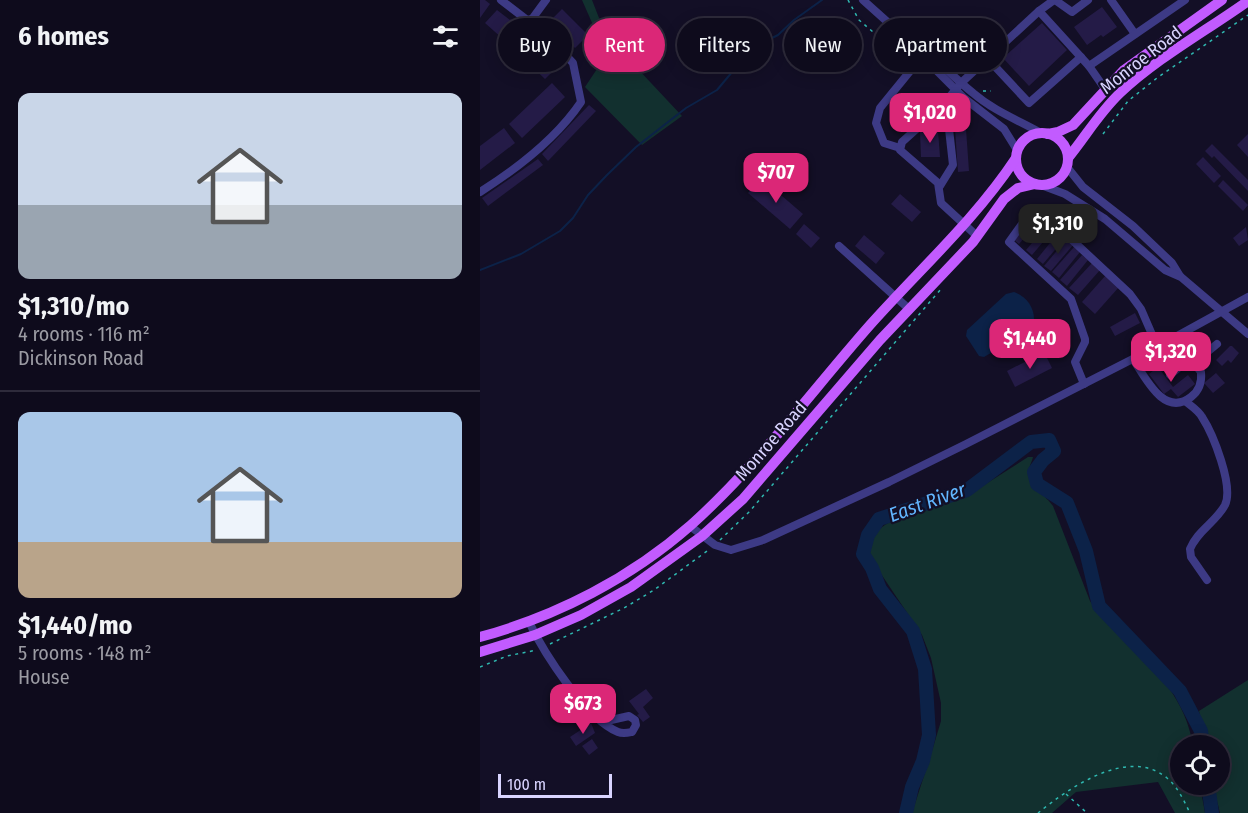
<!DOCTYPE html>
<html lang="en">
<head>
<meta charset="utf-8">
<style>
  body { margin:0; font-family:"Fira Sans Condensed",sans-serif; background:#1c1929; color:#f1f3f6; height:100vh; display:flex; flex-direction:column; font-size:22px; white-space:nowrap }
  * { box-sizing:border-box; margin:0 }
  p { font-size:20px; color:#9b9ba3 }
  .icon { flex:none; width:33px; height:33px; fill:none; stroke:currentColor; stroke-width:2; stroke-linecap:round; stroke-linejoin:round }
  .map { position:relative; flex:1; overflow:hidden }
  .sheet { display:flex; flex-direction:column; background:#0e0b1c; width:480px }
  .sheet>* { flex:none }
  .hud { position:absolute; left:18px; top:18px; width:570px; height:54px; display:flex; gap:12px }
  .buttons { position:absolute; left:690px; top:735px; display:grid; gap:12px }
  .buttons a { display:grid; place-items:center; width:60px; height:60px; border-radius:50%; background:#0e0b1c; box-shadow:0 3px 15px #0003,0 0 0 2px #2e2b3b; font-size:30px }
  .scale { position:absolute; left:18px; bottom:15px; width:114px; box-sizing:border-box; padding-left:6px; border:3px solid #d9d4ff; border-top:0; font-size:16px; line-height:21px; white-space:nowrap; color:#d9d4ff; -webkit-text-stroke:4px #130f26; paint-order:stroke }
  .price { position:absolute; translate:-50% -51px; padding:0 14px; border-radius:12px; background:#db2777; color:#fff; font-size:20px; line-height:39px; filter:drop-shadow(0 2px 3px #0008) }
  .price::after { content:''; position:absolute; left:50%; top:36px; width:18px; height:14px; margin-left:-9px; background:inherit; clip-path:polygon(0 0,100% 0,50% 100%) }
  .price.active { background:#222; color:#fff }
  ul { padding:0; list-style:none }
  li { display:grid; align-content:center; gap:12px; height:318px; padding:0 18px }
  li+li { border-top:2px solid #2e2b3b }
  li span { display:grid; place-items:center; height:186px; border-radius:12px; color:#555 }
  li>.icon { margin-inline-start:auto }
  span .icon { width:108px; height:108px; fill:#fffc; stroke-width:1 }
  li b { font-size:26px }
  h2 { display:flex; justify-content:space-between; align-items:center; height:72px; padding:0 18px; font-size:26px }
  .tag { padding:0 21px; border-radius:27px; background:#0e0b1c; box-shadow:0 3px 15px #0003,0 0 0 2px #2e2b3b; font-size:21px; line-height:54px }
  .tag.active { background:#db2777; color:#fff }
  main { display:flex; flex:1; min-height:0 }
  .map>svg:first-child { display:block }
  .green { fill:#12302f }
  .water { fill:#0c2248 }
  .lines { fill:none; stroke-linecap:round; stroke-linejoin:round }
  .stream { stroke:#0c2248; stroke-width:2 }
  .river { stroke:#0c2248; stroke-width:14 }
  .building { fill:#241b47 }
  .path { stroke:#2fb8b0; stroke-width:1.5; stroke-dasharray:3 4.5; stroke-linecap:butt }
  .minor { stroke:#3d3a85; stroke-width:8 }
  .major { stroke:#c25bff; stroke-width:10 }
  .labels { text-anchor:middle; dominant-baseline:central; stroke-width:4.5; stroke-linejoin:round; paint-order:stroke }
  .street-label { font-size:18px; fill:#d9d4ff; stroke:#130f26 }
  .water-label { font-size:20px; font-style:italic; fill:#62b6ff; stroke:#130f26 }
</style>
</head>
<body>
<main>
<section class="sheet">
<h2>6 homes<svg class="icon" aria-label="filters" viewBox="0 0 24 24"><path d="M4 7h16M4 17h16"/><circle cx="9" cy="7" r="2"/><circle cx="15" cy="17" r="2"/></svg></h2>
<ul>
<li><span style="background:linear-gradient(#c9d6e8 60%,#9aa5b1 0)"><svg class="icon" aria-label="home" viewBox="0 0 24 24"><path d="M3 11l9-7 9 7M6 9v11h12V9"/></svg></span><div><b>$1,310/mo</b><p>4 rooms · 116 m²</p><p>Dickinson Road</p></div></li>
<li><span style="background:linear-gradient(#a9c7e8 70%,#b9a48a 0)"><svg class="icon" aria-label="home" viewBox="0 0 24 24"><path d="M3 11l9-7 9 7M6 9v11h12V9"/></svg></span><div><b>$1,440/mo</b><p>5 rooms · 148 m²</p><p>House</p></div></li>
</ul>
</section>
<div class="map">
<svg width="768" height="813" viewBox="0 0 768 813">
  <rect width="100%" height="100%" fill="#130f26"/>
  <g class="green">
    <polygon points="102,0 112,0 128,41 141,51 202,116 162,145 105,87 117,69 124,50"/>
    <path d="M548,457H553C552,462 549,466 549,471C547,483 566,496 573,506L610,601C620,617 633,629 647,642C679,674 705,699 713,745L700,746V784L720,785L725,813H695L678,782L596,792L572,813H432L452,751L461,721V703L451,658L442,635L391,559C387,542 395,530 410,522L490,494Z"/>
    <polygon points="768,680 768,813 740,813 733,785 740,784 740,746 727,745 719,711"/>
  </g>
  <path class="water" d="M534,292C546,296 554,307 554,319L521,347L504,357L499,356L486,336L487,330L526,294Z"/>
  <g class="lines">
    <polyline class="stream" points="0,270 41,254 80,231 93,218 108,195 127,175 156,147 206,108 237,90 258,65 273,52 288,40 298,35 314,20 342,0"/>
    <g class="river">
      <polyline points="728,784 732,813"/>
      <polyline points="426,813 432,787 443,761 449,735 445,669 433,631 400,589 392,568 383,554 388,535 399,519 487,490 551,442 569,440 574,451 563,460 554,472 557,484 587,503 606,551 619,606 700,691 721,731 723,746"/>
    </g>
  </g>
  <g class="building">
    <polygon points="0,0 5,0 10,4 0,18"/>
    <polygon points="622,7 637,27 623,37 621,35 607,45 594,27"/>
    <polygon points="82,9 108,35 95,48 84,37 82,39 79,36 80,34 74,30 69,22"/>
    <polygon points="17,10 30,20 31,19 45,34 33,48 5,23"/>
    <polygon points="562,23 587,50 549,86 523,58"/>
    <polygon points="54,37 53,40 68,53 67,55 78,66 65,79 38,53"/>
    <polygon points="72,83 85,97 42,138 29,124"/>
    <polygon points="436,97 443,104 433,116 425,109"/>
    <polygon points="109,105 116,111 68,161 62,154"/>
    <polygon points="24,128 35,143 0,170 0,146"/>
    <polygon points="475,129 486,129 489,171 478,172"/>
    <polygon points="458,131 460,157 441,157 440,132"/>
    <polygon points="768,134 768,157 757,145"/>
    <polygon points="732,144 768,180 768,191 734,156 732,158 725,151"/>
    <polygon points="723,157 741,176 734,183 716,164"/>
    <polygon points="58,159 63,165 8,206 2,198"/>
    <polygon points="281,178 323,214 310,229 268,193"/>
    <polygon points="743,180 768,205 763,211 738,186"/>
    <polygon points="420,194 441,212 432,222 411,204"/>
    <polygon points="555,213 561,219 539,244 533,239"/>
    <polygon points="324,224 340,238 331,248 316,234"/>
    <polygon points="568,224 574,229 552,255 546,250"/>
    <polygon points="766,227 768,240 759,246 753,238"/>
    <polygon points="578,233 585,238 563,264 557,259"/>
    <polygon points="384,235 405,253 396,264 375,246"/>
    <polygon points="586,240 593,245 571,271 564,266"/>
    <polygon points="594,247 600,252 579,278 572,272"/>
    <polygon points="602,255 608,260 587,286 580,280"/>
    <polygon points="612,263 620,270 598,295 589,288"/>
    <polygon points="626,275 639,287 615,314 602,302"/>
    <polygon points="655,313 660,323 635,336 630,327"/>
    <polygon points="750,346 752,346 759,353 751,363 748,360 742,366 736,360"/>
    <polygon points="564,352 572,368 535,387 527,371"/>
    <polygon points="678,367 693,387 708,375 715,384 698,397 691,389 684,394 669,374"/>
    <polygon points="736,373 745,383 733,393 724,383"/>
    <polygon points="166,689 173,698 163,707 170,717 163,722 157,715 159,714 149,701"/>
    <polygon points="111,723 115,733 96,746 90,737"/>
    <polygon points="112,739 118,748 109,755 102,746"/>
  </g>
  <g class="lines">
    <g class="path">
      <polyline points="368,0 379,20 420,55 429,61"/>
      <polyline points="503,91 511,91"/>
      <polyline points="623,134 648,101 677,78 768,15"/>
      <polyline points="240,540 269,512 461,289"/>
      <polyline points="70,644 144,608 174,590 227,551"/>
      <polyline points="0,667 27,656 57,650"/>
      <polyline points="586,794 607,813"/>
      <path d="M558,813C589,788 648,746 687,778C698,787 704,801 710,813"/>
    </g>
    <g class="minor">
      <polyline points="21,0 47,20 52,19"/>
      <polyline points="383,0 412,26 484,98 524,129 537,150"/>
      <polyline points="575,0 592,12 608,0"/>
      <polyline points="631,0 655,34"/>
      <polyline points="559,11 574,0"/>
      <path d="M423,33C449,50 469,74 493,93C514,111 538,120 561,133"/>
      <polyline points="508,59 549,103 601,57"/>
      <polyline points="609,66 705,0"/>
      <polyline points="420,148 404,143 396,123 400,108 444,54"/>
      <polyline points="587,167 603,187 653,226 692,263 700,276"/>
      <polyline points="561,185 585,194 625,219 685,270 701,277 768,334"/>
      <polyline points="460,186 473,165 467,111 462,106"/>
      <path d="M0,192C38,168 76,139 101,102L93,63L52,19L66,0"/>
      <polyline points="497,236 461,203 458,183 420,150 422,142 462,106 481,83 559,11 609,66 625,89"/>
      <polyline points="359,246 429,309"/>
      <path d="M653,359C665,377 684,418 711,397C719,391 722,382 721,372L714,363L688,341"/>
      <polyline points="714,363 737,344"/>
      <polyline points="690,375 709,359"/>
      <polyline points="604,384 595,362 605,342 605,339 591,299 529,242 550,213 557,210 562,212 650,294 661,309 677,346"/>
      <path d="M705,401C711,406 718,410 722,417C733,434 754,486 745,505C736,522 717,531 710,549L711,557L727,580"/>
      <polyline points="210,526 235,545 251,550 283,540 409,482 486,444 688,341 768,297"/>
      <path d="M49,622C64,653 106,719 138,732C143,734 147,733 152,732L156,725L155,720L149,716L122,722"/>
    </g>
    <g class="major">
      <circle cx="562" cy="159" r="26"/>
      <polyline points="568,134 578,132 593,125 644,70 742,0"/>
      <path d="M588,158C606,136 619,113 640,93C677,58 726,31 768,1"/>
      <path d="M0,637C77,616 151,578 211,525C277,466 331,392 390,325C439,270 495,220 536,158"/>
      <polyline points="0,652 55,635 101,615 151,587 222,536 263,499 400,340 493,242 524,199 538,188 555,184"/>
    </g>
  </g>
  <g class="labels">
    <g class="street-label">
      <text transform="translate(661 60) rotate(-38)">Monroe Road</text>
      <text transform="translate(291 441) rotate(-49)">Monroe Road</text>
    </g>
    <g class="water-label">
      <text transform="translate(447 502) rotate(-20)">East River</text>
    </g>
  </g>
</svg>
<div class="buttons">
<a><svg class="icon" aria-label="locate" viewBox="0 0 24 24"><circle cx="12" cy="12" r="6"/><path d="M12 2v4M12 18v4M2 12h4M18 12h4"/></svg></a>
</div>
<div class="scale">100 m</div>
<b class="price" style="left:450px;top:144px">$1,020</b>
<b class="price" style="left:296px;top:204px">$707</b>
<b class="price active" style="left:578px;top:255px">$1,310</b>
<b class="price" style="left:550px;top:370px">$1,440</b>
<b class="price" style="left:691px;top:383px">$1,320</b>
<b class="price" style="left:103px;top:735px">$673</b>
<div class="hud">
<a class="tag">Buy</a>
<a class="tag active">Rent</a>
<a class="tag">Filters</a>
<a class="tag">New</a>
<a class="tag">Apartment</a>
</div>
</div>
</main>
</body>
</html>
